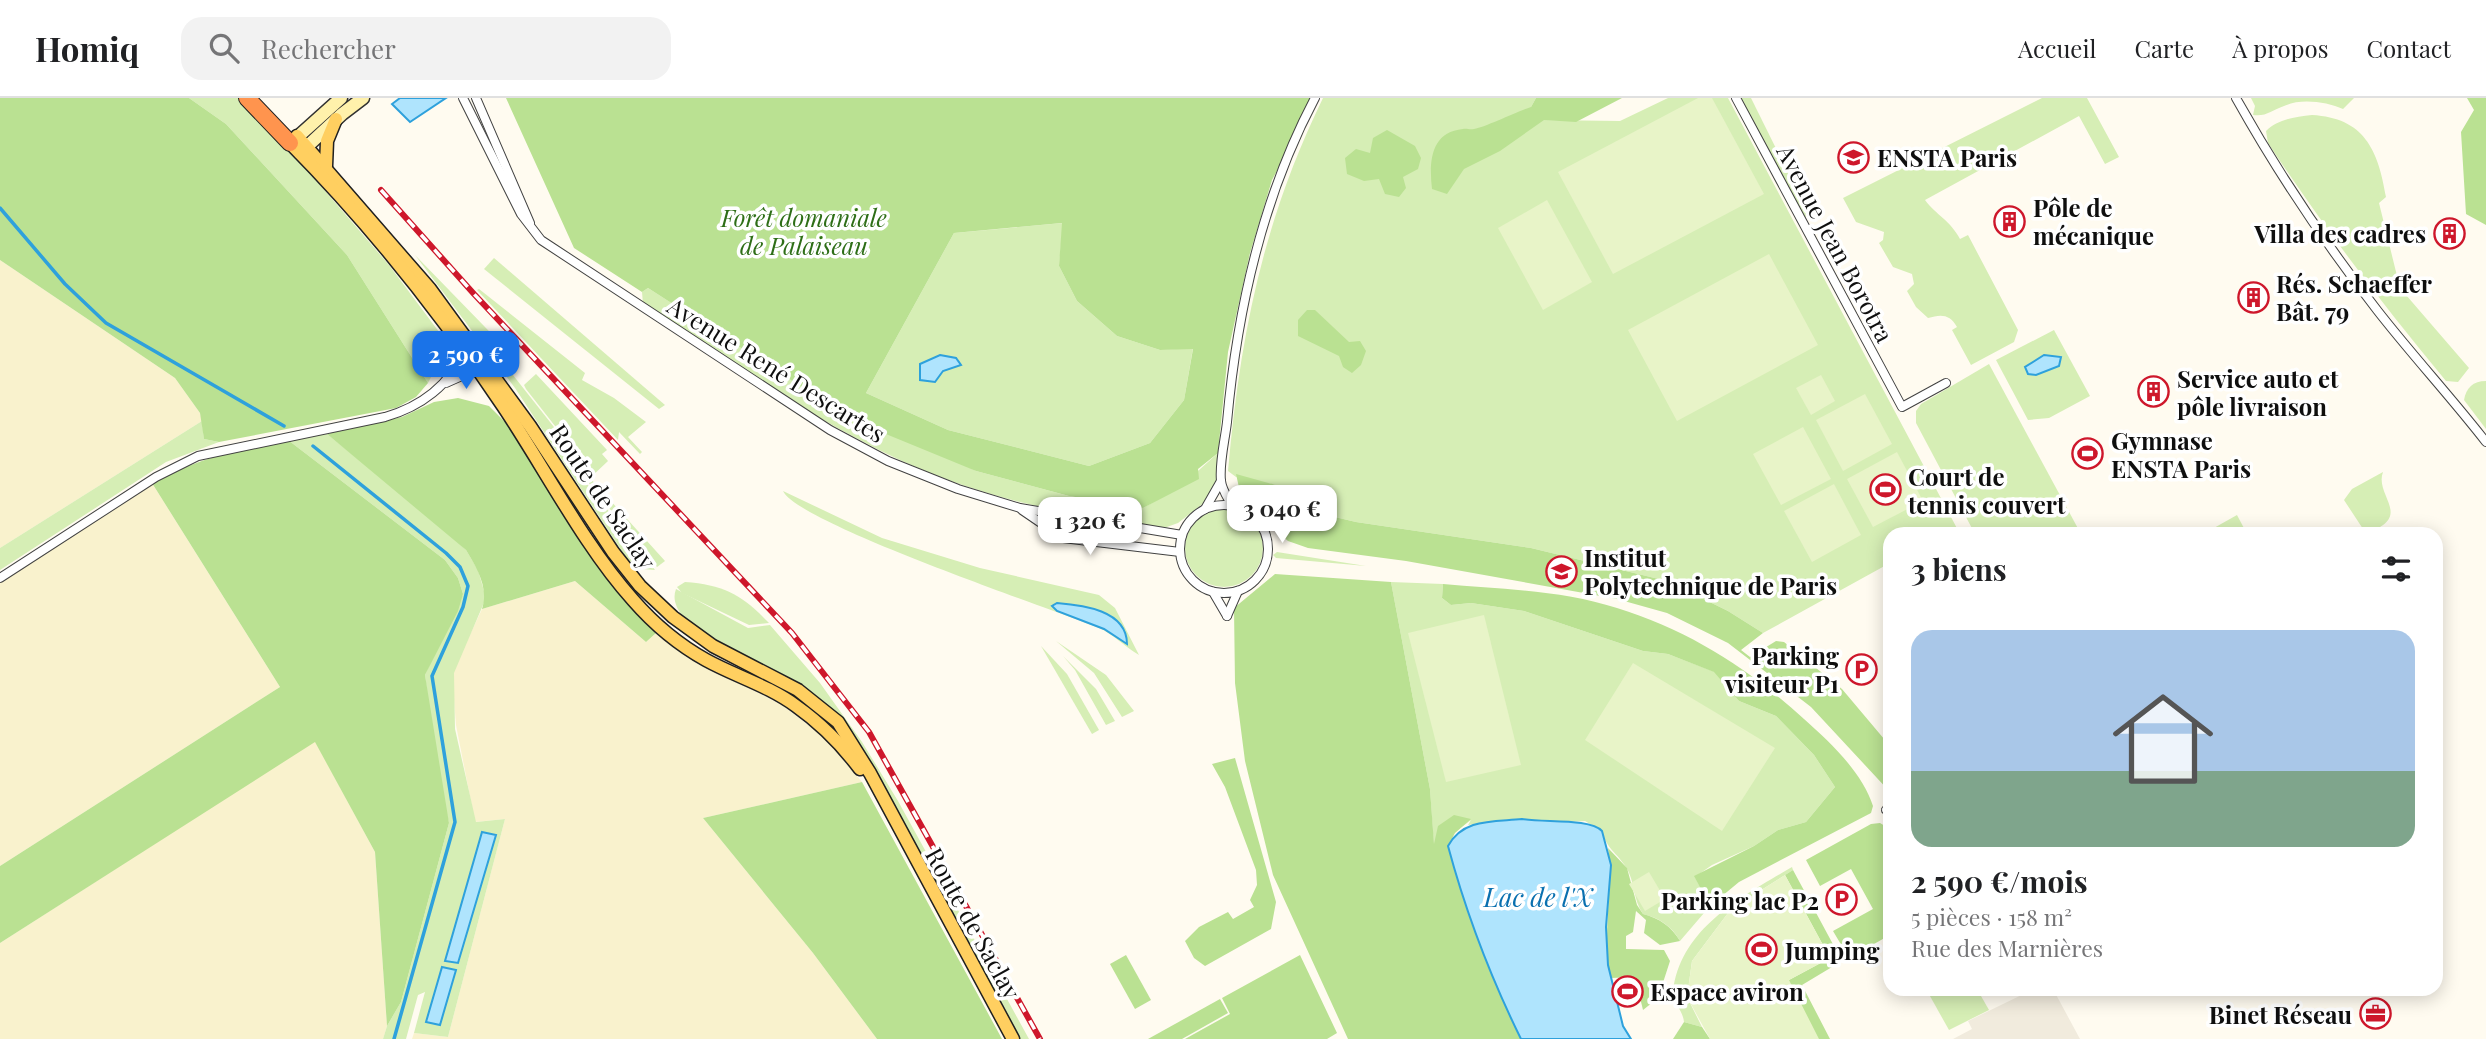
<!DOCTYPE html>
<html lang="fr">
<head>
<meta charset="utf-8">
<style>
  body { margin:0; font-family:"Playfair Display",serif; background:#f2f2f2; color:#202124; height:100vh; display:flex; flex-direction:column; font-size:26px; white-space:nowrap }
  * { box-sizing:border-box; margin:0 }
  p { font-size:23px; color:#757577 }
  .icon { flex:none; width:38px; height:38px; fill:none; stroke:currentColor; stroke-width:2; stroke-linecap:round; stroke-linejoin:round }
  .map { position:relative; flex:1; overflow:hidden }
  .panel { position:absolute; left:1883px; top:429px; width:560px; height:469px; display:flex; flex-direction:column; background:#fff; border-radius:21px; box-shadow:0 4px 18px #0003 }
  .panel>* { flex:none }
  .price { position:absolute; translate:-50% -60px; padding:0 16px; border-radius:14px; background:#fff; color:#222; font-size:23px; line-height:46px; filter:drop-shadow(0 2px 4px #0008) }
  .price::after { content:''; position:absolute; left:50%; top:42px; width:21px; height:16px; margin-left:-10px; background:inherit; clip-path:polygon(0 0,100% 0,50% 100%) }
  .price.selected { background:#1a73e8; color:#fff }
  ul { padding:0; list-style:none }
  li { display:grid; align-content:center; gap:14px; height:371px; padding:0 28px }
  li+li { border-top:2px solid #e0e0e0 }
  li span { display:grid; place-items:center; height:217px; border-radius:21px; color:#555 }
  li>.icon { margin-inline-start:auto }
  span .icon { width:126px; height:126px; fill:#fffc; stroke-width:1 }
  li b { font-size:30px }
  h2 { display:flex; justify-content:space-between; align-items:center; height:84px; padding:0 28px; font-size:30px }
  header { display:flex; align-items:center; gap:42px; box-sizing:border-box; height:98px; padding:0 35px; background:#fff; border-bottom:2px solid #e0e0e0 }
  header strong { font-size:33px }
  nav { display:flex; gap:38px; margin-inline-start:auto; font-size:24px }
  .search { width:490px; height:63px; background:#f2f2f2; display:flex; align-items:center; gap:18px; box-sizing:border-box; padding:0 24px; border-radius:21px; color:#757577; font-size:26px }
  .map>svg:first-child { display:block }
  .farmland { fill:#f9f2cd }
  .green { fill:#d6eeb5 }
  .forest { fill:#bae192; fill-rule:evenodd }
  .pitch { fill:#e8f4c8 }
  .plaza { fill:#f1ebdd }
  .water { fill:#afe4fd; stroke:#2ea1dc; stroke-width:2 }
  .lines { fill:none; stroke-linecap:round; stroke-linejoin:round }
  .stream { stroke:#2ea1dc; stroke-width:3.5 }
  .minor-casing { stroke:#424242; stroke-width:10 }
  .secondary-casing { stroke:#313131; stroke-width:15 }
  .primary-casing { stroke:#202020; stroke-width:15 }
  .motorway-casing { stroke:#202020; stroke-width:18 }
  .minor { stroke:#fff; stroke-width:8 }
  .secondary { stroke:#fff1ab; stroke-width:12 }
  .primary { stroke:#ffcf60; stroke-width:12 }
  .motorway { stroke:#ff944e; stroke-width:16 }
  .rail-casing { stroke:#ce172b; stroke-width:6 }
  .rail { stroke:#fff; stroke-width:3.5; stroke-dasharray:10; stroke-linecap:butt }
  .labels { text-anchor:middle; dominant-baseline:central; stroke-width:7; stroke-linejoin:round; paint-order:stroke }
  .poi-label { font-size:24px; font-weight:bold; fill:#0f0f0f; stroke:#fff; text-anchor:start }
  .park-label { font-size:24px; font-style:italic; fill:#2e6e17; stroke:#fff }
  .street-label { font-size:24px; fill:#0f0f0f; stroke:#fff }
  .water-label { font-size:26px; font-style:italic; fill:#0a70af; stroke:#fff }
</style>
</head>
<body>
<header>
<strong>Homiq</strong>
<div class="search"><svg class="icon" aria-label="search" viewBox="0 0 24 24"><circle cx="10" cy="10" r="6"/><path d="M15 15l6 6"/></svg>Rechercher</div>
<nav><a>Accueil</a><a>Carte</a><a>À propos</a><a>Contact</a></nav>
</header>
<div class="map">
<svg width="2486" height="941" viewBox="0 0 2486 941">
  <rect width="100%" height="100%" fill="#fffbf0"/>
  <g class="farmland">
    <polygon points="0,162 175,280 200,315 202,323 0,450"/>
    <polygon points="152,385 280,589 0,768 0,484"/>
    <polygon points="575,483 646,544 656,535 683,556 782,607 825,640 862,684 703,720 813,855 877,941 412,941 414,935 448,939 505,721 475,724 456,627 452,575 482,511"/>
    <polygon points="315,643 375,754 387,928 383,941 0,941 0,845"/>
  </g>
  <g class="green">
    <polygon points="189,0 240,0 296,59 389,167 442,238 443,255 428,285 347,157 226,26"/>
    <path d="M1323,0H1536L1531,9L1544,22L1620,23L1668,0H1728L1960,436H1890V465L1763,535L1728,513L1667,483L1531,450L1356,424L1301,411L1276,387L1236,379L1228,373C1240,238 1263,123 1323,0Z"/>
    <polygon points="1740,0 1751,0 1809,117 1805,119"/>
    <path d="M2042,0H2087L2119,59L2105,66L2079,18L1925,102C1936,117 1950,122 1960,141L1968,137L2018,232L2014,244L1971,267L1952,232L1957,229C1950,216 1941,216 1928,220L1916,209L1907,193L1914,186L1912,176L1893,169L1879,145L1883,142L1884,134L1856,124L1843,100Z"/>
    <path d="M2251,0H2354L2343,11C2327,4 2301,0 2284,8C2272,12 2266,19 2253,17L2255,8Z"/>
    <path d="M2312,17C2364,20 2378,51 2386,99L2379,105L2400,190L2469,270L2458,284L2446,283C2382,206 2323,128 2268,45L2266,33C2278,21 2295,19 2312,17Z"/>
    <polygon points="1063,125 1059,168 1077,203 1117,238 1160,252 1193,250 1184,302 1150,345 1089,368 948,332 866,295 954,135"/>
    <polygon points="415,157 518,263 509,272 576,357 573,368 655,472 643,471 627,461 515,290"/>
    <polygon points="494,160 665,307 659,311 484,171"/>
    <path d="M648,190L731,243L976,373L1069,398L1143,410L1180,389L1218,355L1216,387L1209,401L1178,425L1164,430C1091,420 1020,408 951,383C839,342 742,270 643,206L642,194Z"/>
    <polygon points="479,191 585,275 582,282 614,300 646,324 628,339 642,354 640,356 619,334 618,342 477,192"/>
    <polygon points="2054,232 2090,298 2049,320 2028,322 1996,262"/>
    <polygon points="1989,266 2081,436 1975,436 1916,325 1916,313 1921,306"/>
    <polygon points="536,276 607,352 602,356 608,363 590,380 665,463 657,469 575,368 577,356 526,291 524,287"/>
    <path d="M2486,283V331L2464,302C2466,290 2473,283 2486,283Z"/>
    <polygon points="202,323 204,341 219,344 166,364 0,472 0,450"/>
    <polygon points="327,336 442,429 466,452 478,472 486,500 454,575 455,631 476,724 505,721 448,939 414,935 425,894 418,897 406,941 383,941 387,928 401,904 449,725 437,676 425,577 463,496 458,480 445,462 288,342"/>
    <path d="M2383,374C2375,395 2406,414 2380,429C2374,432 2371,434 2365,434L2344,402L2352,391Z"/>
    <path d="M783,393L882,440L980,470L1099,497L1115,510L1139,557C1125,549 1113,536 1099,530C1050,510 799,426 783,393Z"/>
    <circle cx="1224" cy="450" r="39"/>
    <polygon points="2237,417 2246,434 2205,436 2205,435"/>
    <polygon points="1277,454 1366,468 1276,460 1273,457"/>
    <path d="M685,484C725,487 742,497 769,525L749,527L682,495L677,489Z"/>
    <path d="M1391,484L1443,486L1442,500L1451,507L1471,505L1524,513L1643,553L1668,556L1715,574L1739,603L1776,618L1814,657L1835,689L1806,724L1778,732L1754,748L1712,767L1695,779L1710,808L1680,843C1672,828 1659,820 1643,816C1633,802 1635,783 1626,769C1617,755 1606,750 1602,733L1585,723L1547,725L1522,721L1468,727L1471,722L1434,750L1430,691Z"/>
    <path d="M676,491L748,530L770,527L820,585L862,644L898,703L1029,941H1018L952,820L817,600C809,594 800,586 791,581C765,566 661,530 676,491Z"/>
    <polygon points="1056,543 1106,577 1134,613 1122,619 1094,575"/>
    <polygon points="1041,548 1067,576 1099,632 1092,636"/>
    <polygon points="1063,558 1096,591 1115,623 1106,627 1075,572"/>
    <path d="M1792,769L1793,772L1731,811L1692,863L1687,899L1702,929L1684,924C1683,912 1672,904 1673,894C1680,830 1743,798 1792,769Z"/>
    <polygon points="1926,891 1977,891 1989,912 1949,932"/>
  </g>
  <g class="forest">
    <polygon points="0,0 189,0 226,26 347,157 428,285 416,299 396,310 219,344 204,341 200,315 175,280 0,162"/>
    <path d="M506,0H1316L1272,82L1250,155L1228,254L1218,355L1198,371L1199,381L1143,410L1069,398L976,373L881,334L805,291L648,190L642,194L574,150ZM1062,125L1059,168L1077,203L1117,238L1160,252L1193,251L1184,302L1150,345L1089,368L948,332L866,295L954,135Z"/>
    <path d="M1536,0H1622L1576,24L1544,22L1500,53L1464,71L1447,96L1432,91C1429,65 1430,34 1463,31C1466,30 1470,32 1474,31C1486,29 1516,14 1531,9Z"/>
    <polygon points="2467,0 2486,0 2486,127 2466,116 2461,34 2474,12"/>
    <polygon points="1387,32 1415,48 1421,60 1418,71 1403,79 1406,90 1399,99 1385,96 1379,81 1364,83 1347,76 1345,60 1356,51 1370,55 1373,40"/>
    <polygon points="1307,212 1315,212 1349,244 1360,243 1366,253 1361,267 1352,275 1343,269 1339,258 1298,238 1298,222"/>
    <path d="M458,300L489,308L505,324L627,502L656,535L646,544L575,483L482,511C489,490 477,470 466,452L327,336L402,319L434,304Z"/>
    <path d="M288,342L445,462L458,480L463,496L458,513L425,577L449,725L401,904L387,928L375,754L315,644L0,845V768L280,589L152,385C196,361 239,351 288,342Z"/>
    <polygon points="1236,376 1276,387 1301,411 1356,424 1531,450 1667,483 1728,513 1763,535 1741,552 1750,559 1776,543 1784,544 1842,591 1890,648 1890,694 1811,609 1728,545 1667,515 1617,501 1406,463 1308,450 1288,443 1278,434 1260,408 1240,394"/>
    <path d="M1275,476L1391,484L1430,691L1434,746L1438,728L1454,717L1471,721L1455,735L1448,748C1466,815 1490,879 1521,941H1348L1273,777L1245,663L1235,585L1234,510Z"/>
    <path d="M1443,486C1500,491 1562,492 1617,510C1689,532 1749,571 1804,621C1830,644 1862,674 1873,708L1871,715L1739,784L1710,808L1694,778L1754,748L1778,732L1806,724L1835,689L1814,657L1776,618L1739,603L1714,574L1668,556L1643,553L1524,513L1471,505L1451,507L1442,500Z"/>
    <polygon points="1235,660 1276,804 1271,831 1205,868 1194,860 1185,843 1199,829 1228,814 1233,821 1254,809 1250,802 1257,787 1256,772 1225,689 1212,666"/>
    <polygon points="862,684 1002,941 877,941 813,855 703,720"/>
    <polygon points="1880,725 1890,731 1890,837 1849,860 1833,833 1873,811 1851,771 1820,788 1806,762 1871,726"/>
    <path d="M1608,750L1627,770L1637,807L1643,816C1659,820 1672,829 1680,843L1660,847L1644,835L1646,822L1636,813L1633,834L1626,838V851L1664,852L1670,863L1658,900L1643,912L1635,879L1611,880C1601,836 1614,793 1608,750Z"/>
    <polygon points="1793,772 1842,863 1802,887 1830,941 1760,941 1789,882 1830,860 1785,777"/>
    <polygon points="1126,857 1151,902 1135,911 1110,866"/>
    <polygon points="1300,857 1337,935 1327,941 1185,941 1230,916 1222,900"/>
    <polygon points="1220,901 1228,915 1182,941 1148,941"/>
    <polygon points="1684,924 1702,929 1710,941 1673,941"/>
  </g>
  <g class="pitch">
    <polygon points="1698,0 1712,0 1764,96 1613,176 1558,74"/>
    <polygon points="1547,102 1592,184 1543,212 1498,130"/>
    <polygon points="1769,156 1818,247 1677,323 1628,232"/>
    <polygon points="1821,277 1835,303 1811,317 1796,290"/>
    <polygon points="1865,296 1892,346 1843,373 1816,322"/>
    <polygon points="1803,329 1831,381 1781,407 1753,356"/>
    <polygon points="1897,354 1923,403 1873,429 1847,381"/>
    <polygon points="1834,386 1861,437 1812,464 1784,413"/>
    <polygon points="1484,517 1521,667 1446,684 1408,535"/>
    <polygon points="1633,565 1775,650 1722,733 1585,642"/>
    <polygon points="1649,774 1665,801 1645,813 1629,786"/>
    <polygon points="1785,777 1830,860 1789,882 1819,941 1710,941 1687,899 1692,863 1731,811"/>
  </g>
  <polygon class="plaza" points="2034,891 2053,891 2080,941 1953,941 1972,931 1968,923"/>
  <g class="water">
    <polygon points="400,0 446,0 410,24 392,6"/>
    <polygon points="940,257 956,260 961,267 943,273 935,284 920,282 920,266"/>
    <polygon points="2044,257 2061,259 2059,268 2036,277 2028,276 2025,269"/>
    <path d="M1057,505C1082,507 1127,512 1127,546L1104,531L1057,513L1052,508Z"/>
    <path d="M1522,721C1544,725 1590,720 1602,733L1611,767L1606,829L1608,867L1623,928L1631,941H1521C1490,878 1466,815 1448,748C1463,720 1494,724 1522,721Z"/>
    <polygon points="482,734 496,737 458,865 445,863"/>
    <polygon points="442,869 456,872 440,927 426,924"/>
  </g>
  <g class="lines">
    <g class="stream">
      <polyline points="0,110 65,186 106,225 284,328"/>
      <polyline points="313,348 446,455 460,469 468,488 463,509 432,578 455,724 394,941"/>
    </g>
    <defs>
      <g id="minor">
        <polyline points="463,0 521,116 541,142 830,332 888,363 958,391 1020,410 1182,437"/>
        <polyline points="476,0 530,125"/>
        <polyline points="1736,0 1902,309 1946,285"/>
        <path d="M2236,0C2278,75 2325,145 2377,212C2412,257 2451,299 2486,344"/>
        <polyline points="446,285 482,269"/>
        <circle cx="1224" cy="451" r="44"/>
        <path d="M1232,408C1228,400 1222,392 1221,383C1219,365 1225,342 1227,324C1237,214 1263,98 1315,0"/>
        <polyline points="1205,411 1221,383"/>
        <polyline points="1022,412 1063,440 1180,454"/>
        <path d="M0,480L156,379L198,358L385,319C420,309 451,287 464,252"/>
        <polyline points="1213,494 1227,518"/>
        <polyline points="1227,518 1238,493"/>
        <polyline points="1886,712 1890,710"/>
      </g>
      <g id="secondary">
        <polyline points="292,44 341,0"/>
        <polyline points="300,55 342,16 363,0"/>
      </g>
      <g id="primary">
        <polyline points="297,38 430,191 530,328 613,454 640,488 673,519 713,548 798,592 838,624 870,675 1013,941"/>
        <path d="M290,45C369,125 441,215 503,308C544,369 585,449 633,502C653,525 679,547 706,562C735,578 769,588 796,608C820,625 842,647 860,671"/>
        <polyline points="326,68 327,43 336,21"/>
      </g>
      <polyline id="motorway" points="247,0 290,45"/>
    </defs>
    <use href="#minor" class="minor-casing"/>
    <use href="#secondary" class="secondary-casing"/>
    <use href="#primary" class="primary-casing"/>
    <use href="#motorway" class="motorway-casing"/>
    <use href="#minor" class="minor"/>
    <use href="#secondary" class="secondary"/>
    <use href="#primary" class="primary"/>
    <use href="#motorway" class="motorway"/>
    <defs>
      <polyline id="rail" points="381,92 474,196 792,535 869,634 1040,941"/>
    </defs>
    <use href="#rail" class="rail-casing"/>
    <use href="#rail" class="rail"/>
  </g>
  <defs>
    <symbol id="university-ring" viewBox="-11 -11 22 22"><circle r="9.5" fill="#fff" stroke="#ce172b" stroke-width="1.5"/><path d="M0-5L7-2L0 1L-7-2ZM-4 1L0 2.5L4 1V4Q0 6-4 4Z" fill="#ce172b"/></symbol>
    <symbol id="building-ring" viewBox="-11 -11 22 22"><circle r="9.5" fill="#fff" stroke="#ce172b" stroke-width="1.5"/><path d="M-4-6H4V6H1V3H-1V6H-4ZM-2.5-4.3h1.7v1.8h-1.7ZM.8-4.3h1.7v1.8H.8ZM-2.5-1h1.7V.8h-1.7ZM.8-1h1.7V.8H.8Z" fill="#ce172b"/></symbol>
    <symbol id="stadium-ring" viewBox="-11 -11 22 22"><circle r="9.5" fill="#fff" stroke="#ce172b" stroke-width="1.5"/><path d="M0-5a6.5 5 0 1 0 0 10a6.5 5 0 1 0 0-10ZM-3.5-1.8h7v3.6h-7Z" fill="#ce172b"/></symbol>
    <symbol id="parking-ring" viewBox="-11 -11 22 22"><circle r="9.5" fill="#fff" stroke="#ce172b" stroke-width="1.5"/><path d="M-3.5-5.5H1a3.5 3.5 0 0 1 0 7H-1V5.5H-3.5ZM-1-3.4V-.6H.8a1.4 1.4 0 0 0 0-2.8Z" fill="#ce172b"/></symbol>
    <symbol id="office-ring" viewBox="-11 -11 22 22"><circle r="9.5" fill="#fff" stroke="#ce172b" stroke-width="1.5"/><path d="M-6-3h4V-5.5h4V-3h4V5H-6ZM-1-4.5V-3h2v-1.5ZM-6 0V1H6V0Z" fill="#ce172b"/></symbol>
  </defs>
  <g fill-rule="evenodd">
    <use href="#university-ring" x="1836" y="42" width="35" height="35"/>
    <use href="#building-ring" x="1992" y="106" width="35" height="35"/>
    <use href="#building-ring" x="2432" y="118" width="35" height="35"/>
    <use href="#building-ring" x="2236" y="182" width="35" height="35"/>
    <use href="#building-ring" x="2136" y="276" width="35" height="35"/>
    <use href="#stadium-ring" x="2070" y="338" width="35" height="35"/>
    <use href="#stadium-ring" x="1868" y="374" width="35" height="35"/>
    <use href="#university-ring" x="1544" y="456" width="35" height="35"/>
    <use href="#parking-ring" x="1844" y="554" width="35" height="35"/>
    <use href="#parking-ring" x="1824" y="784" width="35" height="35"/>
    <use href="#stadium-ring" x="1744" y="834" width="35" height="35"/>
    <use href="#stadium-ring" x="1610" y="876" width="35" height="35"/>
    <use href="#office-ring" x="2358" y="898" width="35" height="35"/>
  </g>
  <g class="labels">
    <g class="poi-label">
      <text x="1877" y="59">ENSTA Paris</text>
      <text x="2033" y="109">Pôle de<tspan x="2033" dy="28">mécanique</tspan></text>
      <text x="2426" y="135" text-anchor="end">Villa des cadres</text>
      <text x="2276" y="185">Rés. Schaeffer<tspan x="2276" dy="28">Bât. 79</tspan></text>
      <text x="2177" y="280">Service auto et<tspan x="2177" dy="28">pôle livraison</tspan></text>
      <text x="2111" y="342">Gymnase<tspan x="2111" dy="28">ENSTA Paris</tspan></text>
      <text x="1908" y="378">Court de<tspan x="1908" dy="28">tennis couvert</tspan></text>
      <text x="1584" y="459">Institut<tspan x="1584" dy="28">Polytechnique de Paris</tspan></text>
      <text x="1839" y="557" text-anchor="end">Parking<tspan x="1839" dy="28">visiteur P1</tspan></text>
      <text x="1819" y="802" text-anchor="end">Parking lac P2</text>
      <text x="1785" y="852">Jumping</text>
      <text x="1650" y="893">Espace aviron</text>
      <text x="2352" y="916" text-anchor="end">Binet Réseau</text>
    </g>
    <g class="park-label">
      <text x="804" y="119">Forêt domaniale<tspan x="804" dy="28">de Palaiseau</tspan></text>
    </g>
    <g class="street-label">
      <text transform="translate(1836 145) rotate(62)">Avenue Jean Borotra</text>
      <text transform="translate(777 271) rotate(32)">Avenue René Descartes</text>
      <text transform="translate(604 398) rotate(56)">Route de Saclay</text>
      <text transform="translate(974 825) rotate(61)">Route de Saclay</text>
    </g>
    <g class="water-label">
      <text x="1538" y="798">Lac de l'X</text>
    </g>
  </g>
</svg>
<b class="price selected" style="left:466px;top:293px">2 590 €</b>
<b class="price" style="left:1282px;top:447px">3 040 €</b>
<b class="price" style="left:1090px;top:459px">1 320 €</b>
<section class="panel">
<h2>3 biens<svg class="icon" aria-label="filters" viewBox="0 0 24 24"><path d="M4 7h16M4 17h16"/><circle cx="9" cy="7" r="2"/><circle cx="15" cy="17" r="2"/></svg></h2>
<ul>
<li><span style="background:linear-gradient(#a9c7e8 65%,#7fa58c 0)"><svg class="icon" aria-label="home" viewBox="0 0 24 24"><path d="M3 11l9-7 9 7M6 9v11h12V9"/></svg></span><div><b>2 590 €/mois</b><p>5 pièces · 158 m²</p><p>Rue des Marnières</p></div></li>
</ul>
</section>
</div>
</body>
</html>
